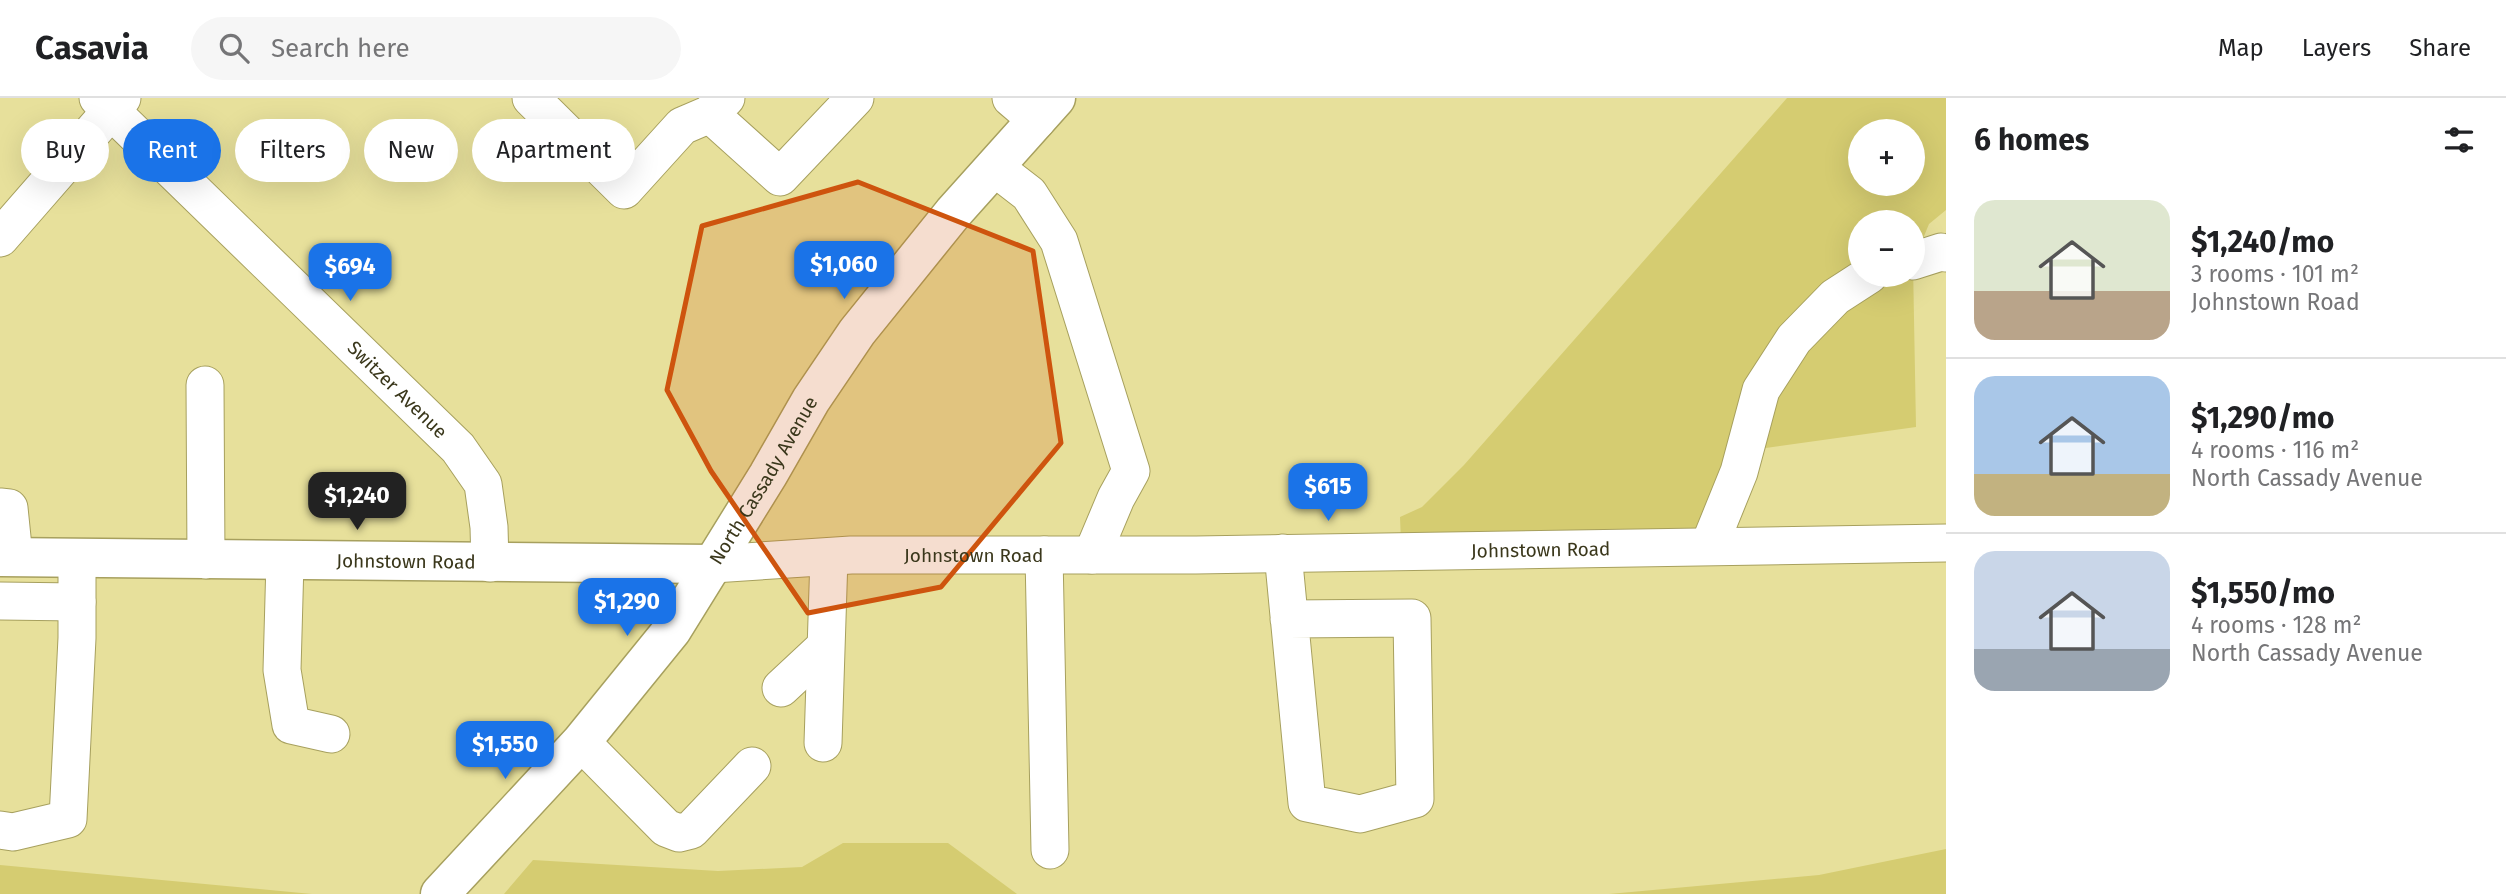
<!DOCTYPE html>
<html lang="en">
<head>
<meta charset="utf-8">
<style>
  body { margin:0; font-family:"Fira Sans",sans-serif; background:#f6f6f6; color:#202124; height:100vh; display:flex; flex-direction:column; font-size:26px; white-space:nowrap }
  * { box-sizing:border-box; margin:0 }
  p { font-size:23px; color:#757577 }
  .icon { flex:none; width:38px; height:38px; fill:none; stroke:currentColor; stroke-width:2; stroke-linecap:round; stroke-linejoin:round }
  .map { position:relative; flex:1; overflow:hidden }
  .side { display:flex; flex-direction:column; background:#fff; width:560px }
  .side>* { flex:none }
  .hud { position:absolute; left:21px; top:21px; width:665px; height:63px; display:flex; gap:14px }
  .controls { position:absolute; left:1848px; top:21px; display:grid; gap:14px }
  .controls a { display:grid; place-items:center; width:77px; height:77px; border-radius:50%; background:#fff; box-shadow:0 7px 28px #0002; font-size:35px }
  .price { position:absolute; translate:-50% -60px; padding:0 16px; border-radius:14px; background:#1a73e8; color:#fff; font-size:23px; line-height:46px; filter:drop-shadow(0 2px 4px #0008) }
  .price::after { content:''; position:absolute; left:50%; top:42px; width:21px; height:16px; margin-left:-10px; background:inherit; clip-path:polygon(0 0,100% 0,50% 100%) }
  .price.active { background:#222; color:#fff }
  ul { padding:0; list-style:none }
  li { display:flex; align-items:center; gap:21px; height:175px; padding:0 28px }
  li+li { border-top:2px solid #e0e0e0 }
  li span { display:grid; place-items:center; flex:none; width:196px; height:140px; border-radius:21px; color:#555 }
  li>.icon { margin-inline-start:auto }
  span .icon { width:84px; height:84px; fill:#fffc; stroke-width:1 }
  li b { font-size:30px }
  h2 { display:flex; justify-content:space-between; align-items:center; height:84px; padding:0 28px; font-size:30px }
  .pill { padding:0 24px; border-radius:32px; background:#fff; box-shadow:0 7px 28px #0002; font-size:24px; line-height:63px }
  .pill.active { background:#1a73e8; color:#fff }
  header { display:flex; align-items:center; gap:42px; box-sizing:border-box; height:98px; padding:0 35px; background:#fff; border-bottom:2px solid #e0e0e0 }
  header strong { font-size:33px }
  nav { display:flex; gap:38px; margin-inline-start:auto; font-size:24px }
  .search { width:490px; height:63px; background:#f6f6f6; display:flex; align-items:center; gap:18px; box-sizing:border-box; padding:0 24px; border-radius:38px; color:#757577; font-size:26px }
  main { display:flex; flex:1; min-height:0 }
  .map>svg:first-child { display:block }
  .green { fill:#d5cc71; fill-rule:evenodd }
  .lines { fill:none; stroke-linecap:round; stroke-linejoin:round }
  .minor-casing { stroke:#a7a05e; stroke-width:39 }
  .major-casing { stroke:#a7a05e; stroke-width:41 }
  .minor { stroke:#fff; stroke-width:37 }
  .major { stroke:#fff; stroke-width:38 }
  .marked { fill:#ce540e; fill-opacity:0.2; stroke:#ce540e; stroke-width:5; stroke-linejoin:round }
  .labels { text-anchor:middle; dominant-baseline:central; stroke-width:5; stroke-linejoin:round; paint-order:stroke }
  .street-label { font-size:19px; fill:#3a371b; stroke:#e7e09b }
</style>
</head>
<body>
<header>
<strong>Casavia</strong>
<div class="search"><svg class="icon" aria-label="search" viewBox="0 0 24 24"><circle cx="10" cy="10" r="6"/><path d="M15 15l6 6"/></svg>Search here</div>
<nav><a>Map</a><a>Layers</a><a>Share</a></nav>
</header>
<main>
<div class="map">
<svg width="1946" height="796" viewBox="0 0 1946 796">
  <rect width="100%" height="100%" fill="#e7e09b"/>
  <g class="green">
    <path d="M1787,0H1946V112L1929,126L1913,165V124H1860V177H1913V166L1916,329L1737,354L1707,433L1401,444L1400,419L1422,409L1464,367ZM1860,33H1913V86H1860Z"/>
    <polygon points="843,745 948,745 1017,796 504,796 533,762 718,773 802,769"/>
    <polygon points="1946,751 1946,796 1609,796 1819,777"/>
    <polygon points="0,767 312,796 0,796"/>
  </g>
  <g class="lines">
    <defs>
      <g id="minor">
        <path id="s1" d="M98,0L458,350L483,386L489,429L490,465"/>
        <polyline points="531,0 624,92 682,28 710,16"/>
        <polyline points="726,0 710,16 780,79 855,0"/>
        <polyline points="1011,0 1037,22"/>
        <polyline points="994,69 1029,96 1059,143 1131,373 1116,400 1092,457"/>
        <polyline points="0,140 122,0"/>
        <polyline points="1913,163 1941,154 1946,155"/>
        <polyline points="205,287 206,462"/>
        <polyline points="0,409 9,410 14,459"/>
        <polyline points="1709,448 1739,374 1761,292 1794,241 1835,199 1869,177"/>
        <polyline points="1283,455 1307,705 1360,716 1415,701 1412,520 1289,521"/>
        <polyline points="1044,457 1050,752"/>
        <polyline points="285,463 282,572 291,627 331,636"/>
        <path id="s2" d="M713,466L851,457H1196L1946,445"/>
        <polyline points="0,503 77,504"/>
        <polyline points="781,590 825,549"/>
        <polyline points="581,644 666,730 679,735 691,732 752,668"/>
        <polyline points="823,645 829,459"/>
        <polyline points="0,732 13,734 68,721 77,540 77,460"/>
      </g>
      <g id="major">
        <path id="s3" d="M0,459L713,466"/>
        <path id="s4" d="M440,796L581,644L672,532L768,377L811,302L857,234L953,115L1056,0"/>
      </g>
    </defs>
    <use href="#minor" class="minor-casing"/>
    <use href="#major" class="major-casing"/>
    <use href="#minor" class="minor"/>
    <use href="#major" class="major"/>
  </g>
  <path class="marked" d="M858,84L1033,153L1061,345L941,489L808,515L711,373L667,292L702,128Z"/>
  <g class="labels">
    <g class="street-label">
      <text stroke="none"><textPath href="#s1" startOffset="418">Switzer Avenue</textPath></text>
      <text stroke="none"><textPath href="#s4" startOffset="527">North Cassady Avenue</textPath></text>
      <text stroke="none"><textPath href="#s2" startOffset="828">Johnstown Road</textPath></text>
      <text stroke="none"><textPath href="#s2" startOffset="261">Johnstown Road</textPath></text>
      <text stroke="none"><textPath href="#s3" startOffset="406">Johnstown Road</textPath></text>
    </g>
  </g>
</svg>
<div class="controls">
<a>+</a>
<a>−</a>
</div>
<b class="price" style="left:844px;top:203px">$1,060</b>
<b class="price" style="left:350px;top:205px">$694</b>
<b class="price" style="left:1328px;top:425px">$615</b>
<b class="price active" style="left:357px;top:434px">$1,240</b>
<b class="price" style="left:627px;top:540px">$1,290</b>
<b class="price" style="left:505px;top:683px">$1,550</b>
<div class="hud">
<a class="pill">Buy</a>
<a class="pill active">Rent</a>
<a class="pill">Filters</a>
<a class="pill">New</a>
<a class="pill">Apartment</a>
</div>
</div>
<section class="side">
<h2>6 homes<svg class="icon" aria-label="filters" viewBox="0 0 24 24"><path d="M4 7h16M4 17h16"/><circle cx="9" cy="7" r="2"/><circle cx="15" cy="17" r="2"/></svg></h2>
<ul>
<li><span style="background:linear-gradient(#dfe7d0 65%,#b9a48a 0)"><svg class="icon" aria-label="home" viewBox="0 0 24 24"><path d="M3 11l9-7 9 7M6 9v11h12V9"/></svg></span><div><b>$1,240/mo</b><p>3 rooms · 101 m²</p><p>Johnstown Road</p></div></li>
<li><span style="background:linear-gradient(#a9c7e8 70%,#c2b280 0)"><svg class="icon" aria-label="home" viewBox="0 0 24 24"><path d="M3 11l9-7 9 7M6 9v11h12V9"/></svg></span><div><b>$1,290/mo</b><p>4 rooms · 116 m²</p><p>North Cassady Avenue</p></div></li>
<li><span style="background:linear-gradient(#c9d6e8 70%,#9aa5b1 0)"><svg class="icon" aria-label="home" viewBox="0 0 24 24"><path d="M3 11l9-7 9 7M6 9v11h12V9"/></svg></span><div><b>$1,550/mo</b><p>4 rooms · 128 m²</p><p>North Cassady Avenue</p></div></li>
</ul>
</section>
</main>
</body>
</html>
